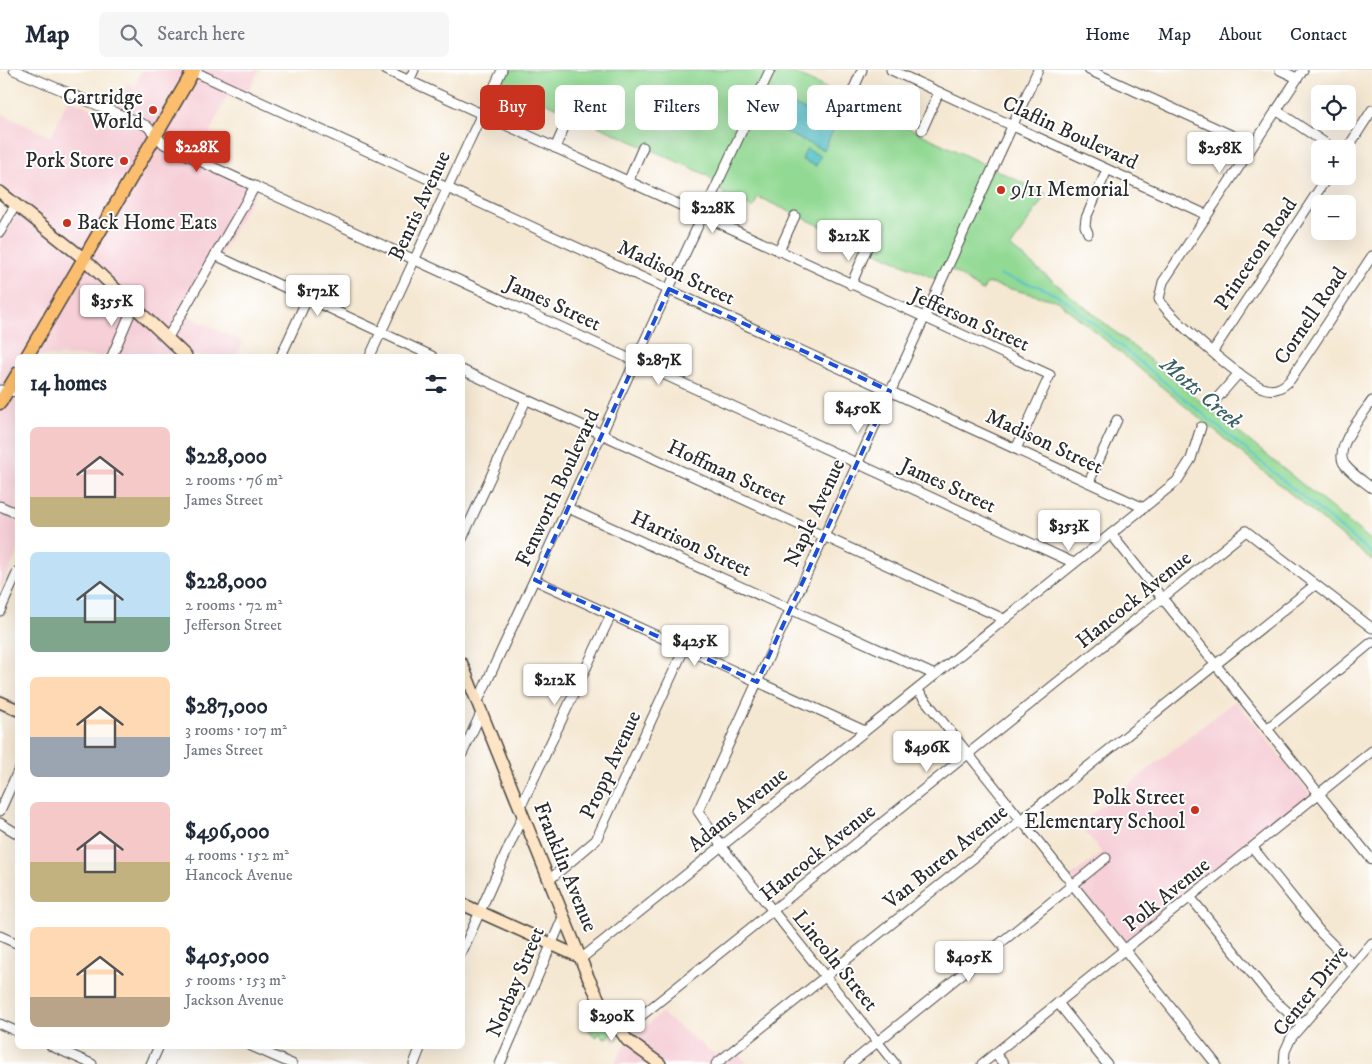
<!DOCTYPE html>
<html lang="en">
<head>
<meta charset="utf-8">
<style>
  body { margin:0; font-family:"IM FELL DW Pica",serif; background:#f6f6f7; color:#1f2937; height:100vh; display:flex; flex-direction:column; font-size:19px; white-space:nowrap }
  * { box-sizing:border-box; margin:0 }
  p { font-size:16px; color:#747a83 }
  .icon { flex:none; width:28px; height:28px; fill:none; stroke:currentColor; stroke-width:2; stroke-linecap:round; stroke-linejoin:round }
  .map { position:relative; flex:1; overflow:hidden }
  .details { position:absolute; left:15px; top:284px; width:450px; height:695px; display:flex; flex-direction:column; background:#fff; border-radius:8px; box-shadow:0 5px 20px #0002 }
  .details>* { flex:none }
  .top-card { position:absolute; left:480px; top:15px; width:475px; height:45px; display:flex; gap:10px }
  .buttons { position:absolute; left:1311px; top:15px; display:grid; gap:10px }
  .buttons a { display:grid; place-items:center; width:45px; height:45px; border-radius:8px; background:#fff; box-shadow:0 5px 20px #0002; font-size:25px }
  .price { position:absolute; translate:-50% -42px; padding:0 11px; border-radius:5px; background:#fff; color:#222; font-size:16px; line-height:32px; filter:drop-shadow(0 1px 2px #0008) }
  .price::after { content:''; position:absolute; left:50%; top:30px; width:15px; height:11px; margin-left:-8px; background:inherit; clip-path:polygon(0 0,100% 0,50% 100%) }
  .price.active { background:#c8321e; color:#fff }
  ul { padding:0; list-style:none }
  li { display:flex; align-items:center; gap:15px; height:125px; padding:0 15px }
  li span { display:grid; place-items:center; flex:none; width:140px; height:100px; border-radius:8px; color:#555 }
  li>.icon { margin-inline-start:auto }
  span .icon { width:60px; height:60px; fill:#fffc; stroke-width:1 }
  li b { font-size:21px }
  h2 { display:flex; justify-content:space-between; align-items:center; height:60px; padding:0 15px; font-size:21px }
  .tag { padding:0 18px; border-radius:8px; background:#fff; box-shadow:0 5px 20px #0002; font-size:18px; line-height:45px }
  .tag.active { background:#c8321e; color:#fff }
  header { display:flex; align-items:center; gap:30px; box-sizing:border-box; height:70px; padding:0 25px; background:#fff; border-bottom:1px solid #e0e1e3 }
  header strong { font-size:24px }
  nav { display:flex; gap:28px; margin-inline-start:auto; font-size:18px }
  .search { width:350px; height:45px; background:#f6f6f7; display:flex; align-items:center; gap:12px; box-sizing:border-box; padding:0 18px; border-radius:8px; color:#747a83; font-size:19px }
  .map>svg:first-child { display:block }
  .built { fill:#f6cfd7 }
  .green { fill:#92d993; stroke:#5e825f }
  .water { fill:#56c3cb; stroke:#40777b }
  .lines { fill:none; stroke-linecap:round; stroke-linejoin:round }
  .stream { stroke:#56c3cb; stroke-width:2 }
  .street-casing { stroke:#494744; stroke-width:11 }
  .secondary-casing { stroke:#494744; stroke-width:14 }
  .primary-casing { stroke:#494744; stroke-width:15 }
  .street { stroke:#fff; stroke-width:9 }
  .secondary { stroke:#fde5c5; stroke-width:11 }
  .primary { stroke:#fbbe6e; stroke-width:12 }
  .marked { fill:none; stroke:#1d4ed8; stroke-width:4; stroke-dasharray:10 6; stroke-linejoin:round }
  .poi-dot { fill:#c8321e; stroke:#fff; stroke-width:2 }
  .labels { text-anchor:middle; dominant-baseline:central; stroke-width:4; stroke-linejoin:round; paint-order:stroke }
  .poi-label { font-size:21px; fill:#2b2b2b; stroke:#fff; text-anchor:end }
  .street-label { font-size:21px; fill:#2b2b2b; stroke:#fff }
  .water-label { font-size:22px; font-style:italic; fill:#3a6063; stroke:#fff }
</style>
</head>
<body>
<header>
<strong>Map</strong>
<div class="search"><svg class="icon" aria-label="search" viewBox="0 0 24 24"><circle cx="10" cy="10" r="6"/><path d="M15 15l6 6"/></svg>Search here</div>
<nav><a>Home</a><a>Map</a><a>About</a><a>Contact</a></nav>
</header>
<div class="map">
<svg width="1372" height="994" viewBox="0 0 1372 994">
  <rect width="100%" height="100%" fill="#fff"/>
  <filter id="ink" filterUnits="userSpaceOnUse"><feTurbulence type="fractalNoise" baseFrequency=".02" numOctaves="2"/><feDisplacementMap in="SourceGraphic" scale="10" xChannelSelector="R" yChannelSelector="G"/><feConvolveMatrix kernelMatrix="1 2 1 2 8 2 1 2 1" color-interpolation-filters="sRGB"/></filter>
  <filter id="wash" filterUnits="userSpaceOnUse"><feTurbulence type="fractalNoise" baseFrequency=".0096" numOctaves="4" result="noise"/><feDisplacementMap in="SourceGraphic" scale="20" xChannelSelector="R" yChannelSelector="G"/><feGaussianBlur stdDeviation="1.12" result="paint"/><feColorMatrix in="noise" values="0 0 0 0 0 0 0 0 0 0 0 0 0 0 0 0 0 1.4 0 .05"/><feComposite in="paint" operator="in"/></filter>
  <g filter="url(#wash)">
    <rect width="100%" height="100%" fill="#f5e8d3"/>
    <g class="built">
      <polygon points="142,0 259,0 247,24 231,17 200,84 260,114 186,245 243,272 237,286 114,286 106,283 104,286 18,286 17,482 0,521 0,171 18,143 0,127 0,43 51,67 68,29 113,47 128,13 135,16"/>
      <polygon points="1236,630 1311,725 1125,871 1070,807 1102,783 1079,754"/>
      <polygon points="661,943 713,983 737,982 747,994 614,994 625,975"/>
    </g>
    <g class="green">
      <polygon points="508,0 788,0 1046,124 1011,177 1372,471 1372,491 1058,231 987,213 982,221 952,200 933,208 758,127 753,138 724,124 707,105 502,13"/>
      <polygon points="600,932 618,959 607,968 603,967 600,962 597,967 589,962 591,957 585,955 587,950 582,948 584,943"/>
    </g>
    <g class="water">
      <polygon points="788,32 836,54 824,80 776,58"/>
      <polygon points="806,79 821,86 816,96 802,90"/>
    </g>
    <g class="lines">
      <polyline class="stream" points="999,205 1040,217 1064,229 1372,484"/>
    </g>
  </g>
  <g filter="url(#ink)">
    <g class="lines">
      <defs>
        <g id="street">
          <polyline points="14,0 147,56 164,74 178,81 1074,493"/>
          <polyline points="386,0 1050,305 1016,379"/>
          <polyline points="891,0 1207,145"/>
          <polyline points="1089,0 1253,75"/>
          <polyline points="1280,0 1297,8"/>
          <path d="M1303,0L1163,212L1159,229C1166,245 1245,313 1263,318C1273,322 1283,318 1290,310L1372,186"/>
          <polyline points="193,1 1144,438"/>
          <polyline points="409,11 414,0"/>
          <polyline points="850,27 862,0"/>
          <polyline points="1276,40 1334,79"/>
          <polyline points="922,60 939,22"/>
          <polyline points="555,78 570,44"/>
          <polyline points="1347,79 1372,40"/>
          <polyline points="628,112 643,77"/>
          <polyline points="0,162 16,134"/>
          <polyline points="1088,163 1085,156 1086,148 1107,100"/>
          <polyline points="779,181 795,146"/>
          <polyline points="215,185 432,286"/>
          <polyline points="851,215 867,178"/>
          <polyline points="167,269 255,116"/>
          <polyline points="1213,281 1328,106"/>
          <polyline points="112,286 133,237"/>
          <polyline points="281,286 307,229"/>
          <polyline points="370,286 502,0"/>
          <polyline points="462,300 1004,549"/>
          <polyline points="0,320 18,322"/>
          <path d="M1372,331C1363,344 1332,380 1345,395C1352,404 1363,411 1372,418"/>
          <polyline points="1212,334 1239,303"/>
          <polyline points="1089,412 1117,350"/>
          <polyline points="0,436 18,444"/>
          <polyline points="568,438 935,605"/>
          <polyline points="1111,464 1372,790"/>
          <polyline points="462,469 526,330"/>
          <polyline points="535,510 865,661"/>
          <polyline points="0,541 18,501"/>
          <polyline points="918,621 1216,994"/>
          <polyline points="478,631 770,0"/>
          <polyline points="1267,659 1372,572"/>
          <polyline points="462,684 482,641"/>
          <polyline points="520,738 611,545"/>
          <polyline points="0,741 18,701"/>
          <polyline points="0,753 18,764"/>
          <polyline points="1253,778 1321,863 1353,895"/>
          <polyline points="549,810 596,770 684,579"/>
          <polyline points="1191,828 1270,926 1302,955"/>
          <polyline points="0,866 18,874"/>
          <polyline points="462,882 523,745"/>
          <polyline points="582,888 1177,411 1191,389 1201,357"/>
          <polyline points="1058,933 1107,994"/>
          <polyline points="0,954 18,962"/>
          <polyline points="621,962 1246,461 1372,558"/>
          <polyline points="51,976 92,994"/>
          <polyline points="251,976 292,994"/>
          <polyline points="995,984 1004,994"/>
          <polyline points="151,994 159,976"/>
          <polyline points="414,994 421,976"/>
          <polyline points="500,994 564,845"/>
          <polyline points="716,994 1315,515"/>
          <polyline points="850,994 1106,788"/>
          <polyline points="895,994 722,777 698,741 1038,0"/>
          <polyline points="982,994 1372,681"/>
          <polyline points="1284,994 1285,981 1291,968 1372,873"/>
        </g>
        <g id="secondary">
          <polyline points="0,122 83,188 186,286"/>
          <polyline points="462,594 588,907 600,932 627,970 660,994"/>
          <polyline points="0,632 18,640"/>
          <polyline points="462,834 582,888"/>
        </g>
        <g id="primary">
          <polyline points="27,286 194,0"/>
          <polyline points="0,333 18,303"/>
        </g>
      </defs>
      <use href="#street" class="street-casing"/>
      <use href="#secondary" class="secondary-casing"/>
      <use href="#primary" class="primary-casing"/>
      <use href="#street" class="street"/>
      <use href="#secondary" class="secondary"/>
      <use href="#primary" class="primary"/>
    </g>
  </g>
  <path class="marked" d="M669,219L890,321L757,612L535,510Z"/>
  <g class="poi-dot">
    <circle cx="153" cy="40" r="5"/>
    <circle cx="124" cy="91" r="5"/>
    <circle cx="1001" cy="120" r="5"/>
    <circle cx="67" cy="153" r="5"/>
    <circle cx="1195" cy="740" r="5"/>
  </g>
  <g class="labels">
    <g class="poi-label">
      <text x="143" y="28">Cartridge<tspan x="143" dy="24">World</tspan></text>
      <text x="114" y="91">Pork Store</text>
      <text x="1011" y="120" text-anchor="start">9/11 Memorial</text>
      <text x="77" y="153" text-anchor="start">Back Home Eats</text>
      <text x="1185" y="728">Polk Street<tspan x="1185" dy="24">Elementary School</tspan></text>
    </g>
    <g class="street-label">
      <text transform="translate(1070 63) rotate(25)">Claflin Boulevard</text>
      <text transform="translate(420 136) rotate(-65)">Benris Avenue</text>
      <text transform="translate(1256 184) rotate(-56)">Princeton Road</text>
      <text transform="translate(676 203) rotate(25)">Madison Street</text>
      <text transform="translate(553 234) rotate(25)">James Street</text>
      <text transform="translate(1311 246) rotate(-56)">Cornell Road</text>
      <text transform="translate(970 250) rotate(24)">Jefferson Street</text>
      <text transform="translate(1044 372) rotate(25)">Madison Street</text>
      <text transform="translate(727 403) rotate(25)">Hoffman Street</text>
      <text transform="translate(948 416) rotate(25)">James Street</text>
      <text transform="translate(558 418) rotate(-65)">Fenworth Boulevard</text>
      <text transform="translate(815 443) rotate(-65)">Naple Avenue</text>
      <text transform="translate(691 474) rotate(25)">Harrison Street</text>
      <text transform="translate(1134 530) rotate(-39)">Hancock Avenue</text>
      <text transform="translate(611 695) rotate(-65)">Propp Avenue</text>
      <text transform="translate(738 740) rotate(-39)">Adams Avenue</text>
      <text transform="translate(818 783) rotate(-39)">Hancock Avenue</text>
      <text transform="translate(946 787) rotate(-39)">Van Buren Avenue</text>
      <text transform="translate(565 797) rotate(68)">Franklin Avenue</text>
      <text transform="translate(1167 825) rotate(-39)">Polk Avenue</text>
      <text transform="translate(835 891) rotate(51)">Lincoln Street</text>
      <text transform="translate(516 912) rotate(-67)">Norbay Street</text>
      <text transform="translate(1311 921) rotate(-52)">Center Drive</text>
    </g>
    <g class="water-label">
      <text transform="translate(1201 323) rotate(40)">Motts Creek</text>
    </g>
  </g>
</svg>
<div class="buttons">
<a><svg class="icon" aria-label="locate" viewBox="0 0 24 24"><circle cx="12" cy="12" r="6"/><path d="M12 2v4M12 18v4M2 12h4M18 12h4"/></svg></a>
<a>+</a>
<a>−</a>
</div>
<b class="price active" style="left:197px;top:103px">$228K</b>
<b class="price" style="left:1220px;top:104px">$258K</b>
<b class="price" style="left:713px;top:164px">$228K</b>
<b class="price" style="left:849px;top:192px">$212K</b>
<b class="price" style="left:318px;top:247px">$172K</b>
<b class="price" style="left:112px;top:257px">$355K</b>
<b class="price" style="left:659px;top:316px">$287K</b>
<b class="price" style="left:858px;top:364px">$450K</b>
<b class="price" style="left:1069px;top:482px">$353K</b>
<b class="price" style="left:695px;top:597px">$425K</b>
<b class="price" style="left:555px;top:636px">$212K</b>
<b class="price" style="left:927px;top:703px">$496K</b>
<b class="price" style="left:969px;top:913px">$405K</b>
<b class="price" style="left:612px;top:972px">$290K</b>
<div class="top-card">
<a class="tag active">Buy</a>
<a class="tag">Rent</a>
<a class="tag">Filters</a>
<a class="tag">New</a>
<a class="tag">Apartment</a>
</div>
<section class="details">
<h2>14 homes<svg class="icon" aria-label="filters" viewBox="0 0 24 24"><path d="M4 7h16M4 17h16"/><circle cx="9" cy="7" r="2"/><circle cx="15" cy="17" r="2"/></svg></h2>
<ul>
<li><span style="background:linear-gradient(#f6c9c9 70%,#c2b280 0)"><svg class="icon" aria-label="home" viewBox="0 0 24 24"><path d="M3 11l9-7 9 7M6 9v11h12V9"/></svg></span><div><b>$228,000</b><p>2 rooms · 76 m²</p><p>James Street</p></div></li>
<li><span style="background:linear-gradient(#bfe0f5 65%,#7fa58c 0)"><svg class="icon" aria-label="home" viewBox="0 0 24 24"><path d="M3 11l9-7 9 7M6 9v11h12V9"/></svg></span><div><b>$228,000</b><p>2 rooms · 72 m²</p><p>Jefferson Street</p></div></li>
<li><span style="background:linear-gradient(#ffd9b3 60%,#9aa5b1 0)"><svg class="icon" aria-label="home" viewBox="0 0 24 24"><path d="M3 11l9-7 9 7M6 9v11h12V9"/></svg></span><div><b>$287,000</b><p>3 rooms · 107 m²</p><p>James Street</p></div></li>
<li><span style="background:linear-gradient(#f6c9c9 60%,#c2b280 0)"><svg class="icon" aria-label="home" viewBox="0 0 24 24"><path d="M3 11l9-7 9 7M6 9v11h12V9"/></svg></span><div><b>$496,000</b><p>4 rooms · 152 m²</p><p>Hancock Avenue</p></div></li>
<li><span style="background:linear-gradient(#ffd9b3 70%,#b9a48a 0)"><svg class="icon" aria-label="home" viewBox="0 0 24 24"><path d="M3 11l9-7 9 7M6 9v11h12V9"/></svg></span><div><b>$405,000</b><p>5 rooms · 153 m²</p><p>Jackson Avenue</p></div></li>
</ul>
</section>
</div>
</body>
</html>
